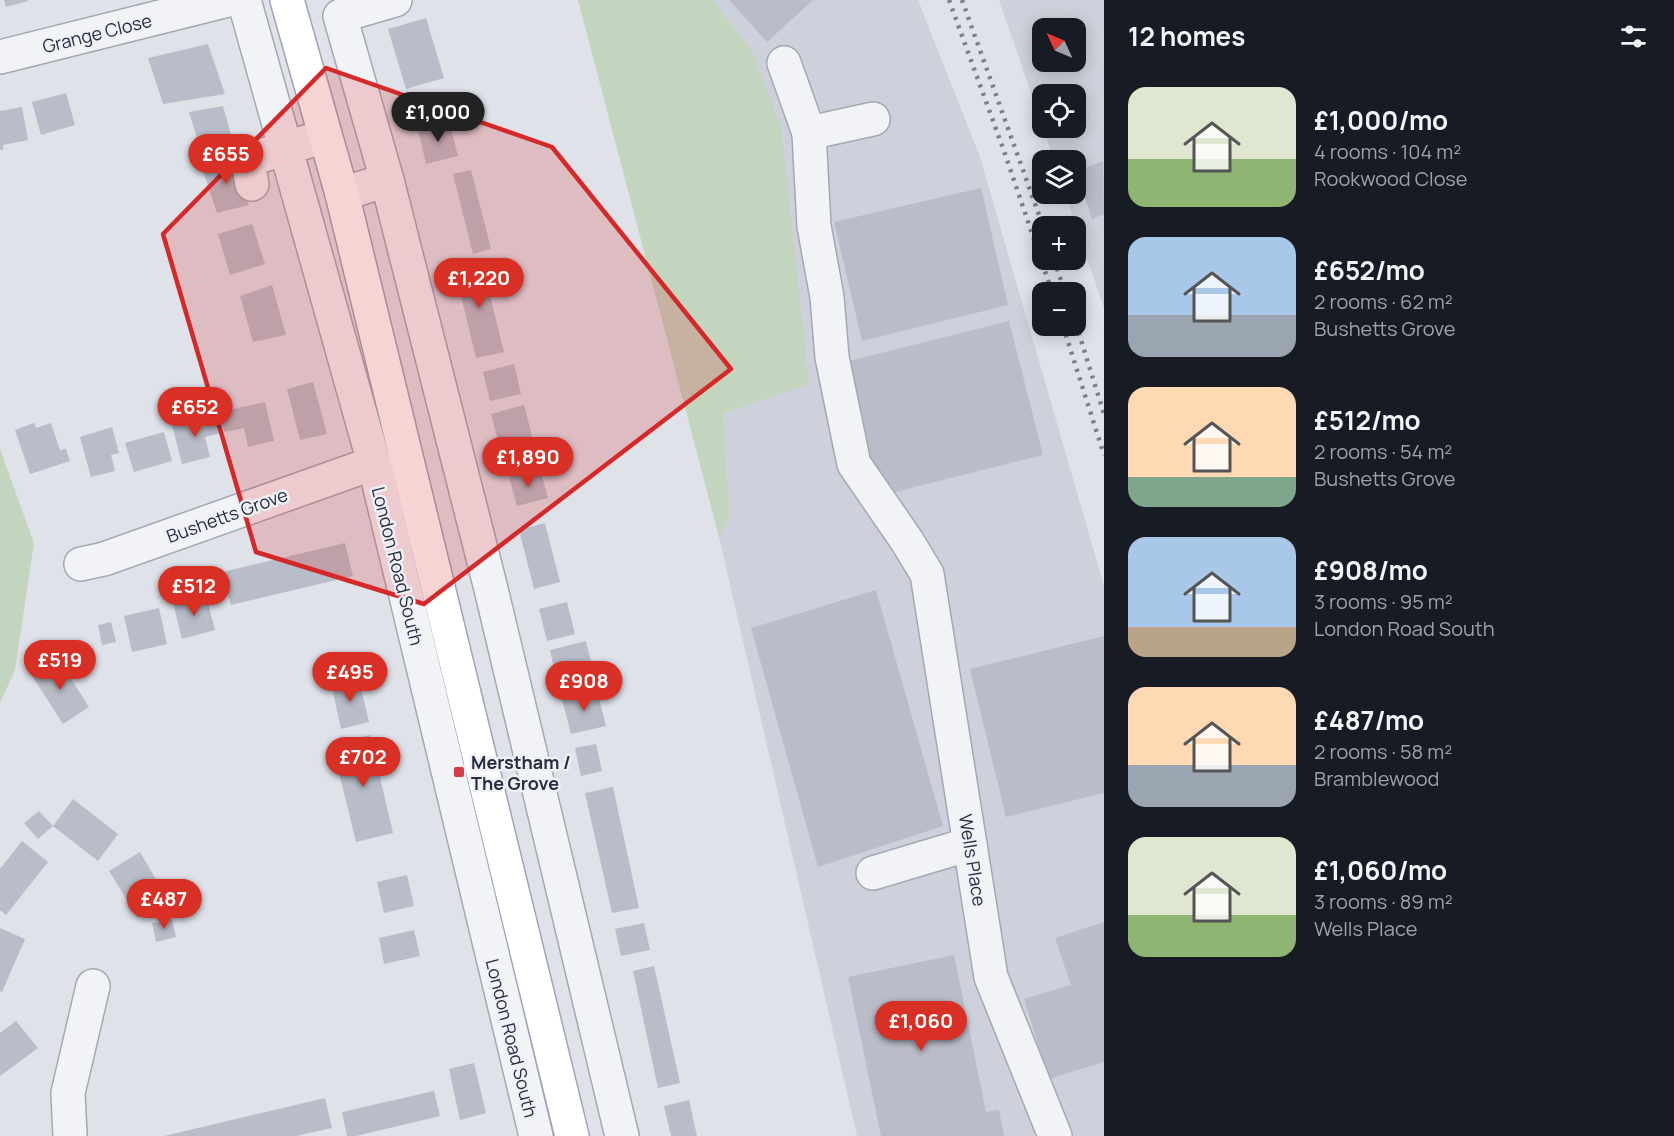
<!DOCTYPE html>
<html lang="en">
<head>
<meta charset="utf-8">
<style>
  body { margin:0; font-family:Manrope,sans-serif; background:#242831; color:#f1f3f6; height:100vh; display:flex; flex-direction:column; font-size:22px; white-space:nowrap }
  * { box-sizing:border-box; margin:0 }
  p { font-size:20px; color:#9ea1a6 }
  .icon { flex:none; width:33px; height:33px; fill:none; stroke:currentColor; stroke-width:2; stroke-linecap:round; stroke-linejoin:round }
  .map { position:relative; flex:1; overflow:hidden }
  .panel { display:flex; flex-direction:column; background:#171b24; width:570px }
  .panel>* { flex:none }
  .needle { width:39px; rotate:314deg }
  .tools { position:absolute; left:1032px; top:18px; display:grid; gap:12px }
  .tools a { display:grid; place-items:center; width:54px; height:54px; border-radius:12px; background:#171b24; box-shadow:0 3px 15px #0003; font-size:30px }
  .price { position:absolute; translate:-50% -51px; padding:0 14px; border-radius:21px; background:#d93025; color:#fff; font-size:20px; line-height:39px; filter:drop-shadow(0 2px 3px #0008) }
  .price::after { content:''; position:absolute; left:50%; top:36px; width:18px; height:14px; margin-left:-9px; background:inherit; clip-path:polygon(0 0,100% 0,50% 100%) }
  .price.on { background:#222; color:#fff }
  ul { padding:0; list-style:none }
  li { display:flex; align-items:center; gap:18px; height:150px; padding:0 24px }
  li span { display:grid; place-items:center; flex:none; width:168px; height:120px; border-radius:18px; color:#555 }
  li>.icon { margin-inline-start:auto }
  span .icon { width:72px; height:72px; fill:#fffc; stroke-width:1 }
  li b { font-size:26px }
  h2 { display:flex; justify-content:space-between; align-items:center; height:72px; padding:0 24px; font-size:26px }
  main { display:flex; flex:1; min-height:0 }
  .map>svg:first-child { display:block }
  .built { fill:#cdd1db; fill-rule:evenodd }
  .green { fill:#c3d4bf }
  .building { fill:#b9bdc9 }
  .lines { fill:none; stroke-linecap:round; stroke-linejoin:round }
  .minor-casing { stroke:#a4a8b3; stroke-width:36 }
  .major-casing { stroke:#9da5b6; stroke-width:36 }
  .minor { stroke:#f2f3f7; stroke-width:33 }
  .major { stroke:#fff; stroke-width:33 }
  .rail { stroke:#777f94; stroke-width:4.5; stroke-dasharray:3 6; stroke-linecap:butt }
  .marked { fill:#d62828; fill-opacity:0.2; stroke:#d62828; stroke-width:4.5; stroke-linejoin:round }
  .poi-dot { fill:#d73c44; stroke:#eff1f7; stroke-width:2 }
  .labels { text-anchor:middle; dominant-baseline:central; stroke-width:5; stroke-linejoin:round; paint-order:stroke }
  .street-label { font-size:18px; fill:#272e41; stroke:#eff1f7 }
  .poi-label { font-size:18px; font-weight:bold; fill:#272e41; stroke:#eff1f7; text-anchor:start }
</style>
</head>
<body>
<main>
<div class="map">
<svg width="1104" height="1136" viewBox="0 0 1104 1136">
  <rect width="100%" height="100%" fill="#dfe2e9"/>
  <g class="built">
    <polygon points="713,0 918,0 980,157 1104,586 1104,1136 857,1136 719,537 730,517 723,413 809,383 751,50"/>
    <path d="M999,0H1104V308L1065,194H1076V160H1054ZM1042,28H1076V62H1042ZM1042,94H1076V128H1042Z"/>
  </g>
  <g class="green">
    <polygon points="578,0 713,0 751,50 781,126 809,384 723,413 730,517 719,537"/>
    <polygon points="0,449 34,543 15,670 0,703"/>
  </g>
  <g class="building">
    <polygon points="4,0 28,0 28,1 6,7"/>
    <polygon points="729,0 813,0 767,42"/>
    <polygon points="426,18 444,78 406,89 388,29"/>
    <polygon points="208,44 225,94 163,104 148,58"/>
    <polygon points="66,93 75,125 41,135 32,102"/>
    <polygon points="437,98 443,106 421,123 415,115"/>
    <polygon points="223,106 235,149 203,158 189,112"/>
    <polygon points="22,107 28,140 3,145 3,150 0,150 0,111"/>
    <polygon points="449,121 458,156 426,164 418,129"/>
    <polygon points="234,157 249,205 217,213 202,167"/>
    <polygon points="1103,161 1104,214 1092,219 1076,171"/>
    <polygon points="471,170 491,249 473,254 453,174"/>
    <polygon points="981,188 1008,305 862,341 834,222"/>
    <polygon points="252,224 265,264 230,275 218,234"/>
    <polygon points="481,260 504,352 476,358 454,267"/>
    <polygon points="272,285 286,335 253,342 240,296"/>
    <polygon points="1009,321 1043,455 879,496 845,362"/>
    <polygon points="514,364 521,394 490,401 483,372"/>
    <polygon points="313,382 327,434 300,440 287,389"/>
    <polygon points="265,402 274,441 248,447 244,428 224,432 220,412"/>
    <polygon points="524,405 536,452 503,460 491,414"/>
    <polygon points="216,414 221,433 205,437 210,457 182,464 172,425"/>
    <polygon points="34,423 36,428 51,423 60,450 66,449 70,461 30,474 15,430"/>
    <polygon points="112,427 119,453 111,455 115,471 91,477 80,437"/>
    <polygon points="164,432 172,461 134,472 125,443"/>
    <polygon points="540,469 548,498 517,506 509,477"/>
    <polygon points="545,523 560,582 534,589 519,530"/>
    <polygon points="345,543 353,576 231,605 222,572"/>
    <polygon points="876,590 943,826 818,867 751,628"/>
    <polygon points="206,595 215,630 182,639 173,603"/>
    <polygon points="567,602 575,634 547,641 539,609"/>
    <polygon points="159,608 167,644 132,652 124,616"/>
    <polygon points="111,622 116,642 102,645 98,625"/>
    <polygon points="1104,636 1104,793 1006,817 970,669"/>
    <polygon points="586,641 594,675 557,683 550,650"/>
    <polygon points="57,657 89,707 63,724 31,674"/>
    <polygon points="358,676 369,722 341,729 331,683"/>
    <polygon points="597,690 606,726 571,734 562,699"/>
    <polygon points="370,735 393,833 356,842 332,744"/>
    <polygon points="596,744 602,771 581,776 575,748"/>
    <polygon points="613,787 639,908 612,913 585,793"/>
    <polygon points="73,799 118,834 98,861 53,826"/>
    <polygon points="39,811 53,826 38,839 24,823"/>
    <polygon points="22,841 48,862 6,915 0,910 0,869"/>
    <polygon points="140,852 168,900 138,918 109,871"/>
    <polygon points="407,875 414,906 384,913 377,882"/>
    <polygon points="172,919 176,937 156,942 152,923"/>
    <polygon points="1104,922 1104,1062 1049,1079 1024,999 1071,985 1055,938"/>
    <polygon points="644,923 650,950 621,956 615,929"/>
    <polygon points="0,928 25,939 2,992 0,991"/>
    <polygon points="414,930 420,956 384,964 379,938"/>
    <polygon points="954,955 986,1112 999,1110 1004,1136 881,1136 848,977"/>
    <polygon points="654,966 680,1083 658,1088 633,971"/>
    <polygon points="16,1021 38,1048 0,1076 0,1033"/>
    <polygon points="474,1063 486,1113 460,1120 449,1069"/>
    <polygon points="434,1091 440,1116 356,1136 347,1136 342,1112"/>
    <polygon points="325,1098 332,1128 296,1136 164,1136"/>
    <polygon points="689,1100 697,1136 671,1136 664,1106"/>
  </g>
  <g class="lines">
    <defs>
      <g id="minor">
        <polyline points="244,0 374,463 536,1136"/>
        <polyline points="0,57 228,0"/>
        <polyline points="784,63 809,133 814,226 827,297 832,357 854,464 907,541 927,574 991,977 1055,1136"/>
        <polyline points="809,133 873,119"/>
        <polyline points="387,180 340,16 395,0"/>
        <polyline points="252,184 248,163 251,159 325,136"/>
        <polyline points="342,194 387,180 490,585 622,1136"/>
        <polyline points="81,564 104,559 374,463"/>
        <polyline points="873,873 970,844"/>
        <polyline points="70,1136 68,1093 93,986"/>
      </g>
      <polyline id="major" points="287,0 342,194 572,1136"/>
    </defs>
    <use href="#minor" class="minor-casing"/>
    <use href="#major" class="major-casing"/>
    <use href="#minor" class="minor"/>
    <use href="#major" class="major"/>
    <g class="rail">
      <polyline points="949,0 1004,151 1052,292"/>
      <polyline points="962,0 1043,226"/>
      <polyline points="1054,260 1065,292"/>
      <polyline points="1076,324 1104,414"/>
      <polyline points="1063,326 1104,455"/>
    </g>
  </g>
  <path class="marked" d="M326,68L552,147L731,369L424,604L256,552L163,234Z"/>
  <rect class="poi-dot" x="453" y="766" width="12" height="12" rx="3"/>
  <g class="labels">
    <g class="street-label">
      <text transform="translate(97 33) rotate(-14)">Grange Close</text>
      <text transform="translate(227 515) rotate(-20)">Bushetts Grove</text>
      <text transform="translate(398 566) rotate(76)">London Road South</text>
      <text transform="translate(973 860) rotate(81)">Wells Place</text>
      <text transform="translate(512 1038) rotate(76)">London Road South</text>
    </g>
    <g class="poi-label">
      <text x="471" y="762">Merstham /<tspan x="471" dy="21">The Grove</tspan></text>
    </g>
  </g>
</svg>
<div class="tools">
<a><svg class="needle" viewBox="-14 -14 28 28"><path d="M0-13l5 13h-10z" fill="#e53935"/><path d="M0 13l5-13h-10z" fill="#9ea1a6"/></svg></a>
<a><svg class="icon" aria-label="locate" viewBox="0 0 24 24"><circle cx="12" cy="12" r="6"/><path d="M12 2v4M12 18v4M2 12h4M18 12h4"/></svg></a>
<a><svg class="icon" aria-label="layers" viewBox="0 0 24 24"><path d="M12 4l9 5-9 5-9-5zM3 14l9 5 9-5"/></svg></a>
<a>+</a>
<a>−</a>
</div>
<b class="price on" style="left:438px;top:143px">£1,000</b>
<b class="price" style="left:226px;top:185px">£655</b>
<b class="price" style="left:479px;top:309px">£1,220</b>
<b class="price" style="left:195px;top:438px">£652</b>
<b class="price" style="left:528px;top:488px">£1,890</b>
<b class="price" style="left:194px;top:617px">£512</b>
<b class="price" style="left:60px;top:691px">£519</b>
<b class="price" style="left:350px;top:703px">£495</b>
<b class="price" style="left:584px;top:712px">£908</b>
<b class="price" style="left:363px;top:788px">£702</b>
<b class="price" style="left:164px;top:930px">£487</b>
<b class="price" style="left:921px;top:1052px">£1,060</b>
</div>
<section class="panel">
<h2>12 homes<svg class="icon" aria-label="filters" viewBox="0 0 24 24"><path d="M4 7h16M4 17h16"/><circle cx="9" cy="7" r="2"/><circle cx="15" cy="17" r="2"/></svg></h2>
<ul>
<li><span style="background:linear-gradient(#dfe7d0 60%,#8fb573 0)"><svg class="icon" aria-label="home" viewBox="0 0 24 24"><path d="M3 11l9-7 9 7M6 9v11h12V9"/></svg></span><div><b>£1,000/mo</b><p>4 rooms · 104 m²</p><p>Rookwood Close</p></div></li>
<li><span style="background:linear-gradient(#a9c7e8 65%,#9aa5b1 0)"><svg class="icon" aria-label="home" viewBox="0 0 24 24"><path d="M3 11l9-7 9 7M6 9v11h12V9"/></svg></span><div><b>£652/mo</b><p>2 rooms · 62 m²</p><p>Bushetts Grove</p></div></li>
<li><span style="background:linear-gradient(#ffd9b3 75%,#7fa58c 0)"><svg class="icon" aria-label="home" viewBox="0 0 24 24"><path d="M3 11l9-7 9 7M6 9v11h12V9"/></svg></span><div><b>£512/mo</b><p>2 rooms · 54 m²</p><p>Bushetts Grove</p></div></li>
<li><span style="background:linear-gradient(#a9c7e8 75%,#b9a48a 0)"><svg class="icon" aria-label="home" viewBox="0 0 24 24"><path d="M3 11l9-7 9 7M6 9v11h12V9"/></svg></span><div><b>£908/mo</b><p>3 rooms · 95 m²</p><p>London Road South</p></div></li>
<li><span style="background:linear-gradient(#ffd9b3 65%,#9aa5b1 0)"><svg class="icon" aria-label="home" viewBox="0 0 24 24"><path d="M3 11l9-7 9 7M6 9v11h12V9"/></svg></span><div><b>£487/mo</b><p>2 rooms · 58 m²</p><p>Bramblewood</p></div></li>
<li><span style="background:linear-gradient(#dfe7d0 65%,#8fb573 0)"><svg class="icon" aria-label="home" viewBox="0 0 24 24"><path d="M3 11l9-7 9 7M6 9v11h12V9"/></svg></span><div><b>£1,060/mo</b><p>3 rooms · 89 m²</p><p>Wells Place</p></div></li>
</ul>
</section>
</main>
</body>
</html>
